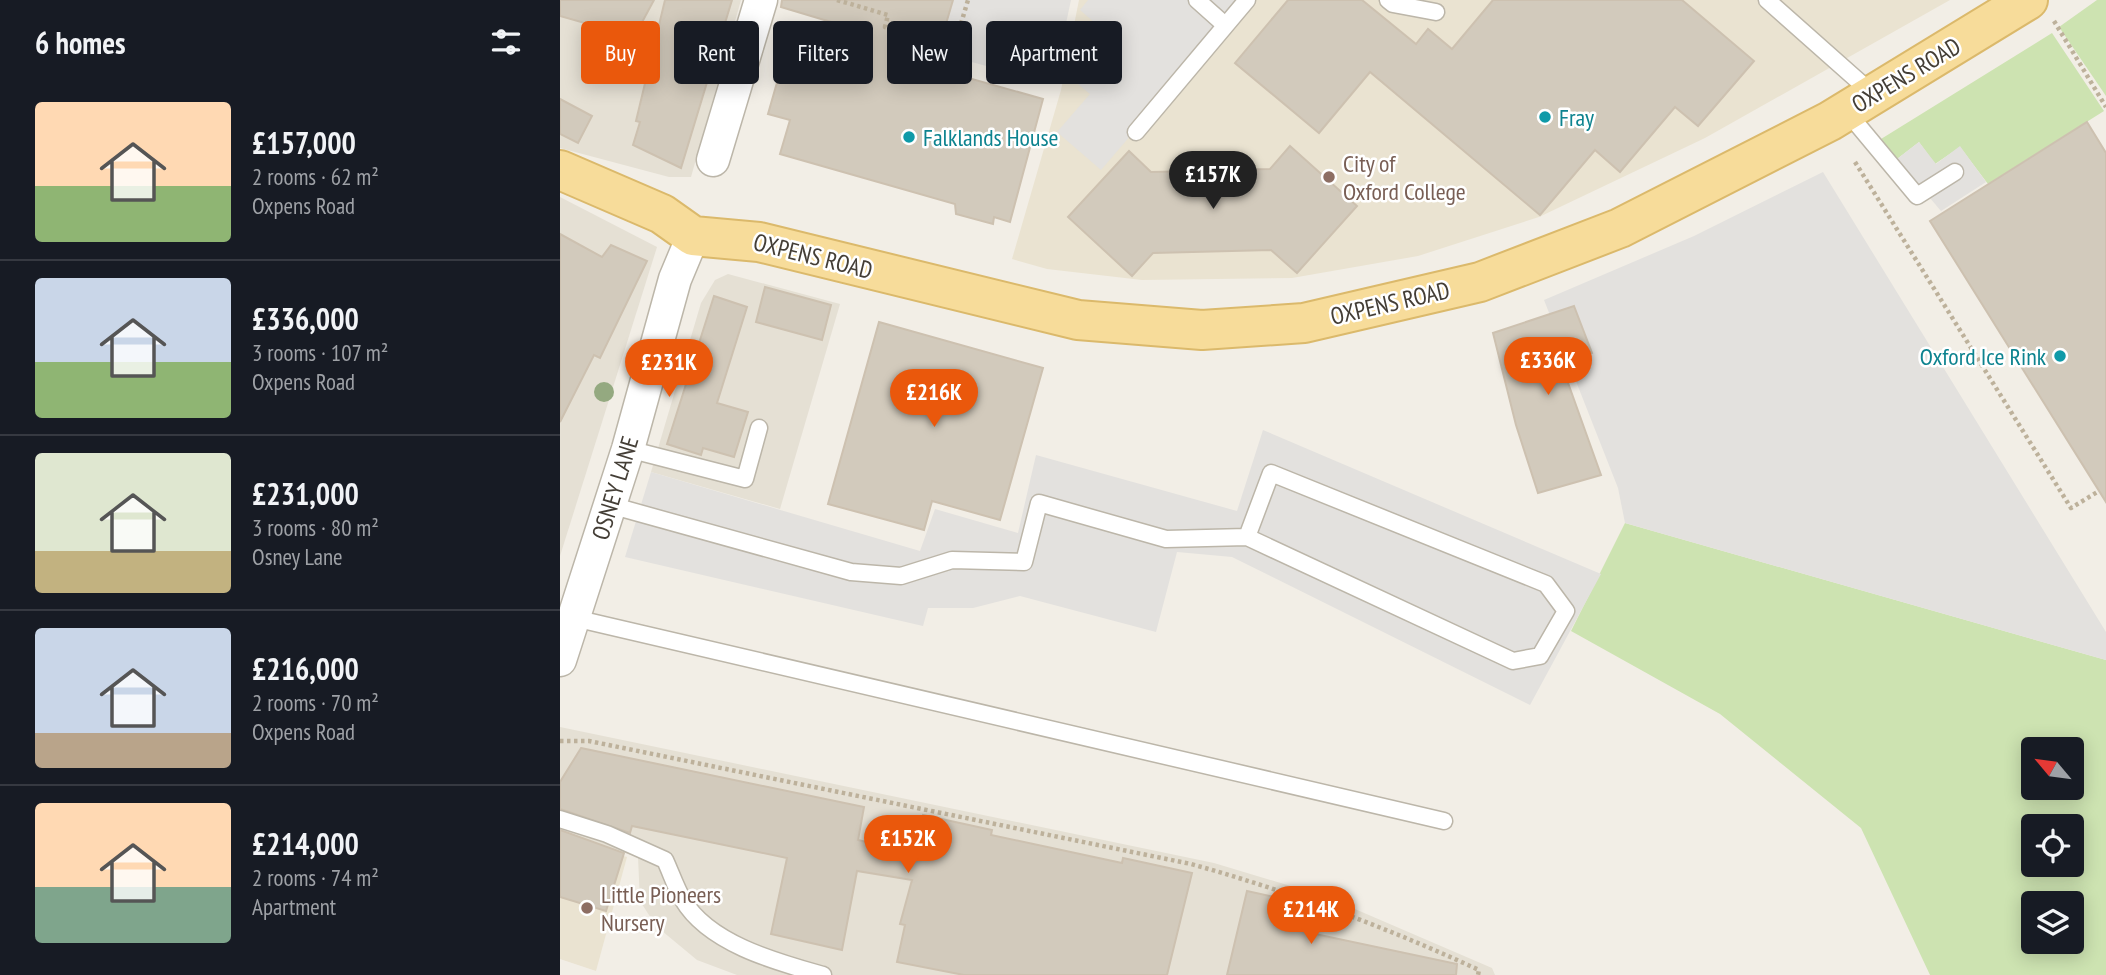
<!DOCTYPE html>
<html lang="en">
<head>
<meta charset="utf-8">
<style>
  body { margin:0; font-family:"PT Sans Narrow",sans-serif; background:#20242c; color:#f1f3f6; height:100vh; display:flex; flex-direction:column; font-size:26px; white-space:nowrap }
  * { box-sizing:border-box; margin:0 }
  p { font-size:23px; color:#9ea1a6 }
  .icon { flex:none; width:38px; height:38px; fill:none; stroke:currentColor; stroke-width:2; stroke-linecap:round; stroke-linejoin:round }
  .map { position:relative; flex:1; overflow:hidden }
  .drawer { display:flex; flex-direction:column; background:#171b24; width:560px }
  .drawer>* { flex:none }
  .guide { position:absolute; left:21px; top:21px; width:665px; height:63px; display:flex; gap:14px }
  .needle { width:46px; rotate:299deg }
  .buttons { position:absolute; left:1461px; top:737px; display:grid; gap:14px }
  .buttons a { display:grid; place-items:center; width:63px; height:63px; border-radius:7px; background:#171b24; box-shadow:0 4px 18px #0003; font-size:35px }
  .price { position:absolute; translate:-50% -60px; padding:0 16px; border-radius:24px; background:#ea580c; color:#fff; font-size:23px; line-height:46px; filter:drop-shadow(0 2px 4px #0008) }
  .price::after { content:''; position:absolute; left:50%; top:42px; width:21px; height:16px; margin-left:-10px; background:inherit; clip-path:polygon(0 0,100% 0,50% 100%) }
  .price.active { background:#222; color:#fff }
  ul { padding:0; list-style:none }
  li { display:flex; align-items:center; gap:21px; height:175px; padding:0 35px }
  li+li { border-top:2px solid #363941 }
  li span { display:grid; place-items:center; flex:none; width:196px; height:140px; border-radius:7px; color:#555 }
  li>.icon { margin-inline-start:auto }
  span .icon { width:84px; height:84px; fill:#fffc; stroke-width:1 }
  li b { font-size:30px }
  h2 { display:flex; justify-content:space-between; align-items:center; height:84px; padding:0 35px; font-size:30px }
  .chip { padding:0 24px; border-radius:7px; background:#171b24; box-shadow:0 4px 18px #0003; font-size:24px; line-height:63px }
  .chip.active { background:#ea580c; color:#fff }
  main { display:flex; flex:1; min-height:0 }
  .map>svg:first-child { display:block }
  .residential { fill:#e5e0d4 }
  .education { fill:#eae3d1 }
  .green { fill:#cde3b1; fill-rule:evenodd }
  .parking { fill:#e3e1de }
  .building { fill:#d2cabc; stroke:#cdc1b0; stroke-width:2 }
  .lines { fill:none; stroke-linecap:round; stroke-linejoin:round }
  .lane-casing { stroke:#bcb6a9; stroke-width:19 }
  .street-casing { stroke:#bcb6a9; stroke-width:35 }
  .primary-casing { stroke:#dbb96b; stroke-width:42 }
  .path { stroke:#bdb19b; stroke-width:4.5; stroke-dasharray:3.5 3.5; stroke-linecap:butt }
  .lane { stroke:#fff; stroke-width:16 }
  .street { stroke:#fff; stroke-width:32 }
  .primary { stroke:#f7dc9a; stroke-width:38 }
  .tree { fill:#94a980 }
  .culture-dot { fill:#0f9aa8; stroke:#fff; stroke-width:2.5 }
  .education-dot { fill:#8d6e63; stroke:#fff; stroke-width:2.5 }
  .labels { text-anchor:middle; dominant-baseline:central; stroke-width:5; stroke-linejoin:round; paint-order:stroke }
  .street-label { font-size:24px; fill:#443e36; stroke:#fff }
  .culture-label { font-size:24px; fill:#0d838f; stroke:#fff; text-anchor:start }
  .education-label { font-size:24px; fill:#785e54; stroke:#fff; text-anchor:start }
</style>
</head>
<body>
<main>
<section class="drawer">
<h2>6 homes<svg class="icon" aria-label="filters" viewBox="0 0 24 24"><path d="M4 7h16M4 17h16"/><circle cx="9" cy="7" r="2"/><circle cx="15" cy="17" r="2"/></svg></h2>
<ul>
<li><span style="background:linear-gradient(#ffd9b3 60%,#8fb573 0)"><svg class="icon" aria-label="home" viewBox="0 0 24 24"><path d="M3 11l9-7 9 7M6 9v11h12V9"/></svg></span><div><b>£157,000</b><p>2 rooms · 62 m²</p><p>Oxpens Road</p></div></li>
<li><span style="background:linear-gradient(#c9d6e8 60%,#8fb573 0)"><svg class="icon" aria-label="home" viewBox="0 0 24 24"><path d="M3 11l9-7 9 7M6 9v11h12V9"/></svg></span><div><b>£336,000</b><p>3 rooms · 107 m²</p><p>Oxpens Road</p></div></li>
<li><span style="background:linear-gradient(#dfe7d0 70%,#c2b280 0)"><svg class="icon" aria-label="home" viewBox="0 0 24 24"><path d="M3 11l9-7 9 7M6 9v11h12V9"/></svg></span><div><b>£231,000</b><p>3 rooms · 80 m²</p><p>Osney Lane</p></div></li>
<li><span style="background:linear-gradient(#c9d6e8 75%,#b9a48a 0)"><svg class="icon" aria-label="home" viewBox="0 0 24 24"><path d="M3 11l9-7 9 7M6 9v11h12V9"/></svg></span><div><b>£216,000</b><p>2 rooms · 70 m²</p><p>Oxpens Road</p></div></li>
<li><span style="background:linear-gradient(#ffd9b3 60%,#7fa58c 0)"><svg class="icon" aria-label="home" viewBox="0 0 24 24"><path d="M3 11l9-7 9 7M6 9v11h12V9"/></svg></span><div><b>£214,000</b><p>2 rooms · 74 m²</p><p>Apartment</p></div></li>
</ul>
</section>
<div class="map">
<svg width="1546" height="975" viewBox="0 0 1546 975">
  <rect width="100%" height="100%" fill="#f2eee6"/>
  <g class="residential">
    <polygon points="0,0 181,0 131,177 109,177 0,148"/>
    <polygon points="0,197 97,247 0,556"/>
    <polygon points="168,274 280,304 220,509 91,472 141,303 155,280"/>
    <polygon points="0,727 654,863 767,897 932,968 935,975 177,975 137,960 96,926 80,901 78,857 0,832"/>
  </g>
  <g class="education">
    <polygon points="519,0 1390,0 1145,138 979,217 858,256 732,278 582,280 487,269 452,259 501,90"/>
    <polygon points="0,837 67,857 36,971 0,959"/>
  </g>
  <g class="green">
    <polygon points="1537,0 1546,0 1546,96 1499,27"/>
    <polygon points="1492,33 1544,111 1428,184 1400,147 1375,164 1359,142 1337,159 1321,139"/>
    <path d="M1065,523L1546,660V975H1370L1301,828L1160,714L1011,631ZM1512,749V788H1474V749ZM1512,826V864H1474V826ZM1512,903V942H1474V903Z"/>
  </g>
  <g class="parking">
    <polygon points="393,0 511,0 493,84 378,53"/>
    <polygon points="528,0 687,0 541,170 497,132 530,94 507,75 544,31 520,10"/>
    <polygon points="1359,142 1376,164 1400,146 1426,182 1381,211 1337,159"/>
    <polygon points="1263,172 1546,632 1546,660 1065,523 1058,488 984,300 1134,236"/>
    <polygon points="703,430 1041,574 970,705 672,557 617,552 596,632 460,596 413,608 368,608 363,626 65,557 91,472 360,551 375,509 458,533 476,455 677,511"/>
  </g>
  <g class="building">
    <polygon points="0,0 94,0 74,37 0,16"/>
    <polygon points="105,0 172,0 121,168 73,145 80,122 76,121"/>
    <polygon points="222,0 393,0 373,68 483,99 450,222 434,217 433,224 396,214 395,204 220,154 230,120 208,114 224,58 256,67 271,22 221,7"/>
    <polygon points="728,0 802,0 856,44 868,29 892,49 933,0 1122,0 1194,61 1138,126 1115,107 1060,172 1035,150 980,215 810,72 759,133 675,63"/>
    <polygon points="0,99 32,116 18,143 0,134"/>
    <polygon points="1527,122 1546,153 1546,502 1370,221"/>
    <polygon points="730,146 797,206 737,273 711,250 593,253 572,276 508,217 569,151 591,172 638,171 637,158 662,157 662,170 710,169"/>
    <polygon points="0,234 42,257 51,245 87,261 40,358 34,355 0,422"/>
    <polygon points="205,287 271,305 262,340 196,322"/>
    <polygon points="154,296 187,307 157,403 188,412 174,457 143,448 141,455 107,444"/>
    <polygon points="1014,306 1032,353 1002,366 1041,475 978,493 956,425 933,333"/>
    <polygon points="319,322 483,368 440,520 372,501 364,530 268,504"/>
    <polygon points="21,748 304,807 298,840 353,853 363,815 432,830 431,835 562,863 563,858 632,873 607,975 404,975 337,962 345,925 340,924 352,880 297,871 282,950 211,934 227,858 72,826 70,833 0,809 0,782"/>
    <polygon points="0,830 64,853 46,911 0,897"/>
    <polygon points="687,891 760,907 755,934 897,964 896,975 667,975"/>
  </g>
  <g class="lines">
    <defs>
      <g id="lane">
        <polyline points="637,0 665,25"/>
        <polyline points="828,0 833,4 876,12"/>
        <polyline points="1207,0 1313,94"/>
        <polyline points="1287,112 1357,196 1395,172"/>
        <polyline points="576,132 687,0"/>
        <polyline points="68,449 185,479 199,428"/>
        <polyline points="50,505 291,572 341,576 392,560 464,562 479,503 606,539 687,537 953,661 980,656 1006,611 986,584 711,473 687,537"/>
        <polyline points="14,618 884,821"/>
        <path d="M0,819L47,834L105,860C111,873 116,888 123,900C149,944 217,962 263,975"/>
      </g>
      <g id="street">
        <polyline points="153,160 201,0"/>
        <polyline points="0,660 68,449 115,279 133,236"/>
      </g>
      <polyline id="primary" points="0,170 102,214 133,236 199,242 518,320 642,330 744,323 920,282 1060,228 1270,121 1468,0"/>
    </defs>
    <use href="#lane" class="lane-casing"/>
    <use href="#street" class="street-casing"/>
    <use href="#primary" class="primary-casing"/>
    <g class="path">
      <polyline points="277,0 328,15 325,27 381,42 397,37 408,0"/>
      <polyline points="1494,21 1546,107"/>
      <polyline points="1295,162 1511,508 1539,491"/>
      <path d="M0,741H29L631,864C731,892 826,927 919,970L918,975"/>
    </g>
    <use href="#lane" class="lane"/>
    <use href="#street" class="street"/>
    <use href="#primary" class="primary"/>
  </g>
  <circle class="tree" cx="44" cy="392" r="10"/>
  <g class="culture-dot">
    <circle cx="985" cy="117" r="7"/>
    <circle cx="349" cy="137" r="7"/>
    <circle cx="1500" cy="356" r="7"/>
  </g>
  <g class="education-dot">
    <circle cx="769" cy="177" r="7"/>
    <circle cx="27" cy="908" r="7"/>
  </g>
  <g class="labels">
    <g class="street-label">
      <text transform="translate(1346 75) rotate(-31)">OXPENS ROAD</text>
      <text transform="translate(253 256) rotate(14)">OXPENS ROAD</text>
      <text transform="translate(830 303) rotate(-13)">OXPENS ROAD</text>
      <text transform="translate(55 488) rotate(-73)">OSNEY LANE</text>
    </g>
    <g class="culture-label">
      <text x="999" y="117">Fray</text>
      <text x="363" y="137">Falklands House</text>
      <text x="1486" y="356" text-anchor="end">Oxford Ice Rink</text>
    </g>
    <g class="education-label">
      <text x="783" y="163">City of<tspan x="783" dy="28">Oxford College</tspan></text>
      <text x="41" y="894">Little Pioneers<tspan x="41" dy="28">Nursery</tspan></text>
    </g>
  </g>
</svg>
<div class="buttons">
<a><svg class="needle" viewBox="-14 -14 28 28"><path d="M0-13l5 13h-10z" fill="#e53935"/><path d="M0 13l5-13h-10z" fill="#9ea1a6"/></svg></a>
<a><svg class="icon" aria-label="locate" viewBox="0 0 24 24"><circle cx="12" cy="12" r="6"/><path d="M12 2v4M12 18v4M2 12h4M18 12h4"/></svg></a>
<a><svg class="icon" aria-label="layers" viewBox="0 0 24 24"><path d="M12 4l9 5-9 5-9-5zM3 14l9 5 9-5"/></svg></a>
</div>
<b class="price active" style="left:653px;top:211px">£157K</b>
<b class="price" style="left:988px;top:397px">£336K</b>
<b class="price" style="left:109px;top:399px">£231K</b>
<b class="price" style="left:374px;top:429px">£216K</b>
<b class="price" style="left:348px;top:875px">£152K</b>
<b class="price" style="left:751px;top:946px">£214K</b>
<div class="guide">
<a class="chip active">Buy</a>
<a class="chip">Rent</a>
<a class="chip">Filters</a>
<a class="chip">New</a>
<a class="chip">Apartment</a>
</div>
</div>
</main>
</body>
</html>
